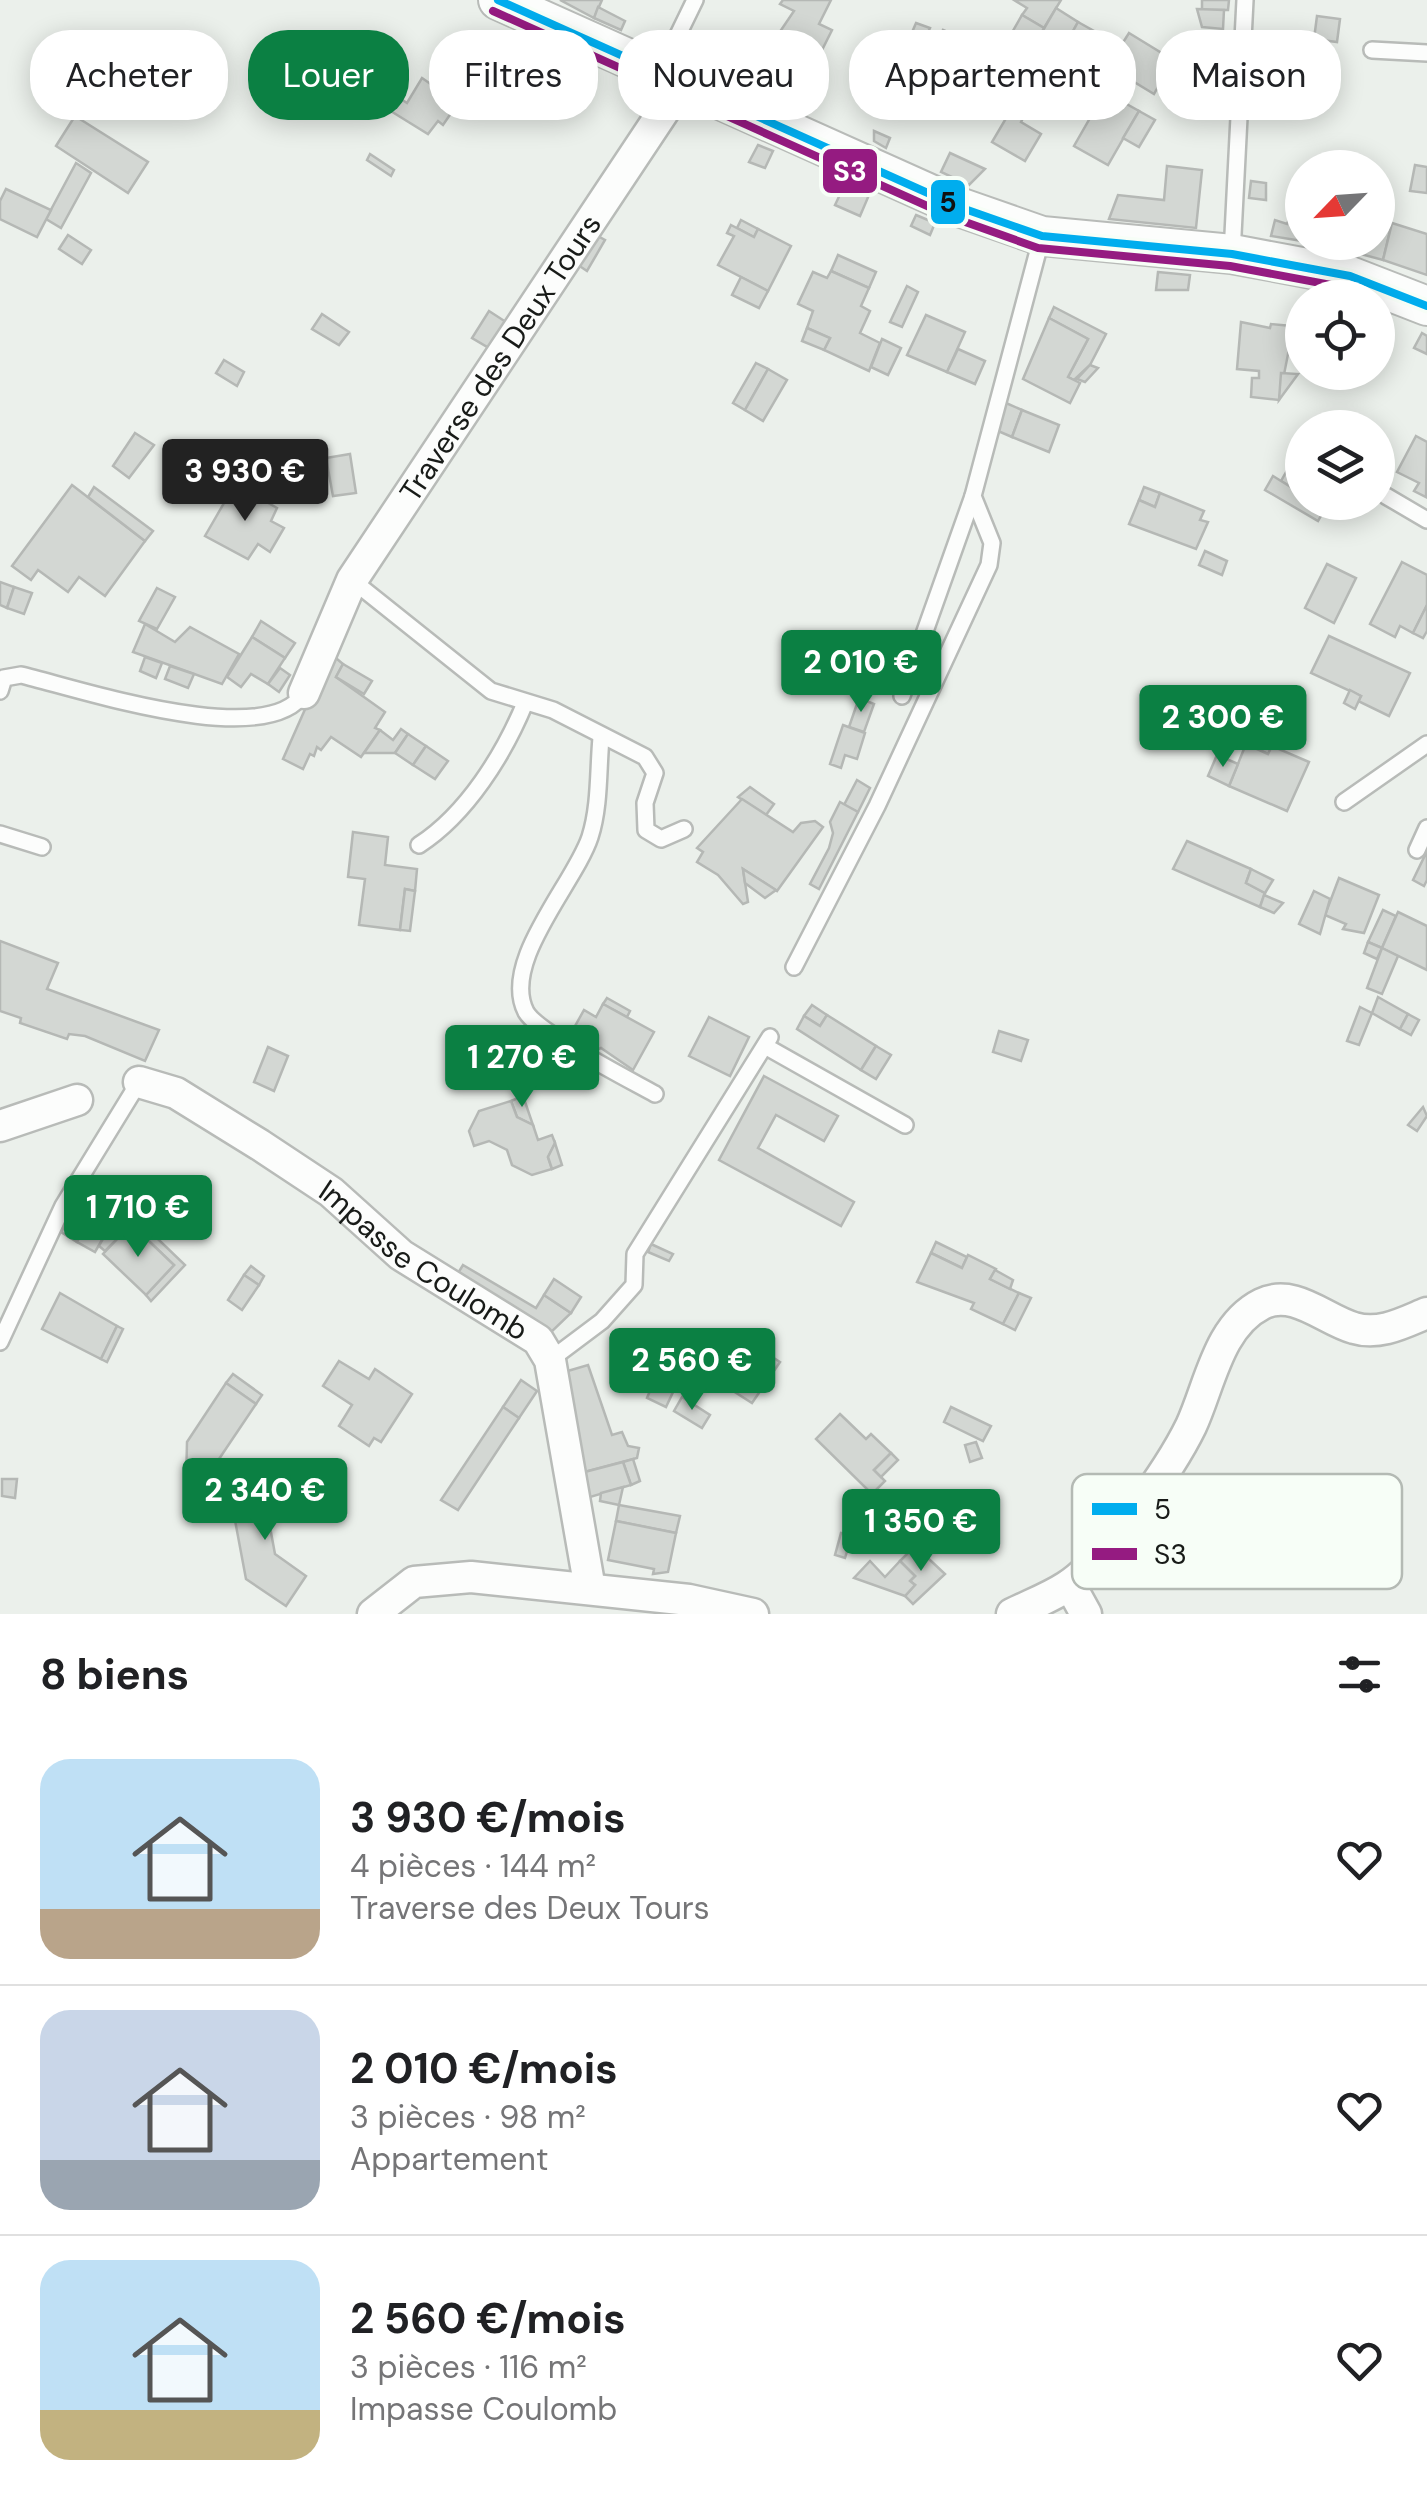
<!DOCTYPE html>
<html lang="fr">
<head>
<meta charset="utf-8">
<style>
  body { margin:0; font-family:"DM Sans",sans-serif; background:#f6f6f6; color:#202124; height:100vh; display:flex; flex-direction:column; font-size:38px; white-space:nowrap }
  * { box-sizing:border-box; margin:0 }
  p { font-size:32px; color:#757577 }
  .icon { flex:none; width:55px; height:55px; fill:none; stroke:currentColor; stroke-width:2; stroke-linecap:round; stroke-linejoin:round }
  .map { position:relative; height:1614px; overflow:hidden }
  .details { display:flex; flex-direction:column; background:#fff; flex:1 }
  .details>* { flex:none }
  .guide { position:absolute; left:30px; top:30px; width:1368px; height:90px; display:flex; gap:20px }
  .needle { width:65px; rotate:245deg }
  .tools { position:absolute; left:1285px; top:150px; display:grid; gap:20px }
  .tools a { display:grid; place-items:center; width:110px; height:110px; border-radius:50%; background:#fff; box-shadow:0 5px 25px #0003; font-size:50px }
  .price { position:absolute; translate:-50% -85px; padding:0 22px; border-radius:10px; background:#0b8043; color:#fff; font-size:32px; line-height:65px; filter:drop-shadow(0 2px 5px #0008) }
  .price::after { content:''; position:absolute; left:50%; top:60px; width:30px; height:22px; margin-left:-15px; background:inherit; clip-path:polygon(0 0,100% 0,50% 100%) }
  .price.selected { background:#222; color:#fff }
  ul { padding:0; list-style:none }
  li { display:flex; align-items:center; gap:30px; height:250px; padding:0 40px }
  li+li { border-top:2px solid #e0e0e0 }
  li span { display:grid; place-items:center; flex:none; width:280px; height:200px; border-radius:30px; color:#555 }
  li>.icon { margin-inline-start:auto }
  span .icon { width:120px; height:120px; fill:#fffc; stroke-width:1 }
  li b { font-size:42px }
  h2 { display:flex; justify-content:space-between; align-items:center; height:120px; padding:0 40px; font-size:42px }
  .pill { padding:0 35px; border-radius:40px; background:#fff; box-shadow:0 5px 25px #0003; font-size:35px; line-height:90px }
  .pill.selected { background:#0b8043; color:#fff }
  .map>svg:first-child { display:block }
  .building { fill:#d3d7d3; stroke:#b5b8b5; stroke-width:2.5 }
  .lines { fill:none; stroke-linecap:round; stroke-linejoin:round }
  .service-casing { stroke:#b8bbb8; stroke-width:20 }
  .minor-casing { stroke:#b8bbb8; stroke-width:35 }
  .tertiary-casing { stroke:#b8bbb8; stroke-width:42 }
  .service { stroke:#fcfdfc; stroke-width:15 }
  .minor { stroke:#fcfdfc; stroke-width:30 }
  .tertiary { stroke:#fcfdfc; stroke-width:38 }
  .bus-1-casing { stroke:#f7fef7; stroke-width:15 }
  .bus-2-casing { stroke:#f7fef7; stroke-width:15 }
  .bus-1 { stroke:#00adee; stroke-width:8 }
  .bus-2 { stroke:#951b81; stroke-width:8 }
  .labels { text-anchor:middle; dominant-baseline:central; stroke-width:9; stroke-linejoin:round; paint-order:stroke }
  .street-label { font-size:30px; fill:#181b18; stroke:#f7fef7 }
  .key { fill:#f7fef7; stroke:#b4bab4; stroke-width:2.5 }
  .key-label { font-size:28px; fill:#181b18 }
  .line-badge { stroke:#f7fef7; stroke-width:4 }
  .badge-label { font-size:28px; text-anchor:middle; font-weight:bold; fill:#fff }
  .pale-badge-label { font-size:28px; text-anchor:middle; font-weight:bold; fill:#111 }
</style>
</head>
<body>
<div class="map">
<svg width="1427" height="1614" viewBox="0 0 1427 1614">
  <rect width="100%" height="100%" fill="#ebf0eb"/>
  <g class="building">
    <polygon points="560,0 602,0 594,18"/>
    <polygon points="783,0 831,0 819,24 832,30 817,60 775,39 794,11 780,4"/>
    <polygon points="1014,0 1061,0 1044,28 1022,15 1027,8"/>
    <polygon points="1202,0 1229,0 1228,10 1202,10"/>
    <polygon points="598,7 625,21 621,30 594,18"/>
    <polygon points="1056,8 1078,22 1072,33 1098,48 1078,84 1028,56"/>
    <polygon points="1197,9 1224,10 1223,29 1202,27"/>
    <polygon points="1022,15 1044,28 1020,70 998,57"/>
    <polygon points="1317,16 1340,19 1337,42 1314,39"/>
    <polygon points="1078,22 1101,35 1098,48 1072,33"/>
    <polygon points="916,23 930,28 926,37 937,42 943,30 972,43 948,97 907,78 919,50 907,44"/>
    <polygon points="1129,33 1173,60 1154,94 1108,66"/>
    <polygon points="869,50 881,56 872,74 860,67"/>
    <polygon points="1178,51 1199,63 1182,95 1161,84"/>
    <polygon points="999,58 1020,70 1016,75 995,64"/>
    <polygon points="1018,73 1041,86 1021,122 1041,134 1025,161 992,142 1008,115 997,109"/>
    <polygon points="422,78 458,103 443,125 438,121 428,134 389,110 398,97 407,103"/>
    <polygon points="106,79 121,91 110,107 94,95"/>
    <polygon points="1105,92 1139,111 1108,165 1074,146"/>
    <polygon points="1139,111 1155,120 1139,147 1123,138"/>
    <polygon points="75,116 148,162 128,193 56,146"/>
    <polygon points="874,131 890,138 886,148 874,141"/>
    <polygon points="758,145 773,151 765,168 749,162"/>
    <polygon points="950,153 985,169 969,185 941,172"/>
    <polygon points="370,154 394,170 391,176 367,160"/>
    <polygon points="76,163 91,173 61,228 46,219"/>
    <polygon points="1415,165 1427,167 1427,193 1410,191"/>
    <polygon points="1167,166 1202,170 1196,228 1109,219 1118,195 1164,200"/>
    <polygon points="832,177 845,184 839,196 826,190"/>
    <polygon points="1251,181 1266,183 1266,200 1249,198"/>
    <polygon points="845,184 869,195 860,216 835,205"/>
    <polygon points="6,189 51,210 37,237 0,219 0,201"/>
    <polygon points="916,215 935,223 930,235 911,226"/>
    <polygon points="1290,217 1302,222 1302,241 1271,236 1275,220 1287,224"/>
    <polygon points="1378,219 1392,223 1383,260 1357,253 1359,242 1378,242"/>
    <polygon points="741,220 758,229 754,237 737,228"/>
    <polygon points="1392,223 1427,234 1427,275 1383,260"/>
    <polygon points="731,225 754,237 758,229 791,246 768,291 718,265 734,236 727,233"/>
    <polygon points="594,234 605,240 587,271 575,263"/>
    <polygon points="68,235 91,250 82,264 59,249"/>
    <polygon points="1312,242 1359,242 1357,253"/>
    <polygon points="838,255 876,272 869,288 831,271"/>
    <polygon points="831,271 869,288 861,306 870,311 860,333 880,343 869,371 824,350 830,338 807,328 813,311 798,304 813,272 827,278"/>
    <polygon points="1158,272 1190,275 1188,290 1156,290"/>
    <polygon points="741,277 768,291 759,308 732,295"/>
    <polygon points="907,286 918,292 902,327 890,322"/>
    <polygon points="1054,307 1106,334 1090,365 1074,380 1068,377 1088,339 1049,318"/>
    <polygon points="489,311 506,322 489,348 472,338"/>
    <polygon points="322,314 349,332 339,345 312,329"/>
    <polygon points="926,315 965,332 947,372 907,355"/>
    <polygon points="1049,318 1088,339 1068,377 1080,383 1070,403 1023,379"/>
    <polygon points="1241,322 1270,328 1271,324 1302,327 1302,350 1289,349 1279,400 1251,397 1252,378 1259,378 1259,371 1237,369"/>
    <polygon points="807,328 830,338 824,350 802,341"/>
    <polygon points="1422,333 1427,336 1427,354 1414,348"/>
    <polygon points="882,339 901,348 888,375 871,367"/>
    <polygon points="958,349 985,361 975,384 947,372"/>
    <polygon points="224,360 244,372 237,386 216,373"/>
    <polygon points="756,363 768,369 745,410 733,403"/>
    <polygon points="1090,365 1098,368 1085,382 1077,379"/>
    <polygon points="768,369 787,380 763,421 745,410"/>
    <polygon points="1281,373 1298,374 1279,400"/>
    <polygon points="1006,403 1022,410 1012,437 998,431"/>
    <polygon points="1022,410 1059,425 1049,452 1012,437"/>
    <polygon points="135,433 154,445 129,478 113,466"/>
    <polygon points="1416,436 1427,442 1426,497 1414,491 1419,483 1397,472"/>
    <polygon points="1302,444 1302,494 1281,481"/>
    <polygon points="350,454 356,493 333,496 326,458"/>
    <polygon points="1273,476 1302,494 1302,502 1326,507 1318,521 1265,490"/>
    <polygon points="235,484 277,508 271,521 284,528 270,552 258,544 248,559 205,536"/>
    <polygon points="72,485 145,541 105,596 79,577 68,592 38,570 31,580 12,566"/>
    <polygon points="94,487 153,531 145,541 88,497"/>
    <polygon points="1144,487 1160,493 1155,507 1139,500"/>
    <polygon points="1160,493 1204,511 1200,520 1208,522 1196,549 1129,524 1139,500 1155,507"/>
    <polygon points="1205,551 1227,561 1222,575 1199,565"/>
    <polygon points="1402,562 1427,575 1427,605 1413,633 1400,626 1395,637 1370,624"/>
    <polygon points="1327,564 1356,578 1334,623 1305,608"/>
    <polygon points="0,582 14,587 7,608 0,605"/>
    <polygon points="14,587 32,593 24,614 7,608"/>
    <polygon points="157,588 175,597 157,629 139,621"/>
    <polygon points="1427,605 1427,631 1423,638 1413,633"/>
    <polygon points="261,621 295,643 285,658 252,637"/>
    <polygon points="145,624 175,642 190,627 239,654 222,684 133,652"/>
    <polygon points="1329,636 1410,673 1389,716 1358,701 1361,696 1311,673"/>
    <polygon points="252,637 285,658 268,684 251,674 241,687 227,677"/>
    <polygon points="330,653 343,664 336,677 385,712 375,728 380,730 361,757 331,737 321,750 317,747 314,756 310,754 303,769 283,759"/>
    <polygon points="145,657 162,663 156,678 140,671"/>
    <polygon points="343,664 372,681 364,694 336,677"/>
    <polygon points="170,666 194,674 188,688 165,679"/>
    <polygon points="280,668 290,675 279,692 268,684"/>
    <polygon points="1350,690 1361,696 1355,709 1344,703"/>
    <polygon points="859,698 874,704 864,732 849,727"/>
    <polygon points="1194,715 1207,721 1200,736 1187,731"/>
    <polygon points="843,725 865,733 857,759 845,755 841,768 830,764"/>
    <polygon points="401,729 408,734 395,753 364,753 380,730 393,740"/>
    <polygon points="408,734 426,746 413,765 395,753"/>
    <polygon points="1250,736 1272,746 1268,754 1246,744"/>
    <polygon points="1246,744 1268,754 1272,746 1309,762 1287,811 1229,786"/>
    <polygon points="426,746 448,761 435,779 413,765"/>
    <polygon points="1217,755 1238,764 1229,786 1208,776"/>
    <polygon points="857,780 870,788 858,812 844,805"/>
    <polygon points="750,787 774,804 766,815 738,797"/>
    <polygon points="742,799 793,832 801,823 815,821 823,827 777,891 743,869 748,902 743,904 718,875 697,862 703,852 697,848"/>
    <polygon points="840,802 858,812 819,889 810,884 829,848 833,833 830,822"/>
    <polygon points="353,832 388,837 385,865 417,869 415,891 405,889 400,930 359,925 365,879 348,877"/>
    <polygon points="1187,841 1251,869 1246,883 1265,893 1260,907 1173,869"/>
    <polygon points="1427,851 1427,880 1424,886 1413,880"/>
    <polygon points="743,869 776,890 765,898 745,883"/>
    <polygon points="1251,869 1273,880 1265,893 1246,883"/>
    <polygon points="1339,878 1379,895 1364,933 1343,929 1346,924 1325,915"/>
    <polygon points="405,889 415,891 410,931 400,930"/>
    <polygon points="1314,891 1330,899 1320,934 1299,924"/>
    <polygon points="1264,895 1283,903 1274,913 1260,907"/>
    <polygon points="1383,910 1396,916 1382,948 1368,942"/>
    <polygon points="1398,912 1427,926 1427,970 1382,948"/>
    <polygon points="0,941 58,963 47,989 159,1030 145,1061 85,1036 69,1034 67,1039 20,1023 21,1018 0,1011"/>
    <polygon points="1368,942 1382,948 1377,959 1364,953"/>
    <polygon points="1382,948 1398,956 1382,994 1367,988"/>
    <polygon points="1378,997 1408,1014 1400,1029 1372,1013"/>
    <polygon points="607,998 630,1011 627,1017 603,1004"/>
    <polygon points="603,1004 654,1032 633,1070 601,1048 596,1050 570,1035 584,1010 596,1017"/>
    <polygon points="812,1005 827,1015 820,1026 804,1016"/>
    <polygon points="1360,1007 1372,1013 1359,1045 1347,1041"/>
    <polygon points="1408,1014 1419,1020 1411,1035 1400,1029"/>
    <polygon points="827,1015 876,1046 861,1070 797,1029 804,1016 820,1026"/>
    <polygon points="709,1017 749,1037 730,1076 689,1056"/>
    <polygon points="999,1031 1028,1040 1021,1061 993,1052"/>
    <polygon points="876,1046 891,1055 876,1079 861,1070"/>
    <polygon points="268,1047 288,1056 274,1091 254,1082"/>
    <polygon points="764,1076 838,1116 824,1141 776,1115 758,1148 854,1202 841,1226 719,1160"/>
    <polygon points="523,1096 533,1125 517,1117 511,1101"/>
    <polygon points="511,1101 517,1117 533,1125 538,1140 552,1135 555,1143 548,1157 552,1169 532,1175 512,1165 507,1150 489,1141 474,1146 469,1131 479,1111"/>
    <polygon points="1423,1107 1427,1116 1417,1131 1408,1125"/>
    <polygon points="555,1143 562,1165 552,1169 548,1157"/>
    <polygon points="77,1206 93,1215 77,1242 61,1232"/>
    <polygon points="95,1210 113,1221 95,1252 77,1242"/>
    <polygon points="136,1218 185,1265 151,1301 146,1295 174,1265 131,1224"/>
    <polygon points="131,1224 174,1265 146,1295 103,1254"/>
    <polygon points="108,1230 118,1238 105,1251 99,1246"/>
    <polygon points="936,1242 967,1257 962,1268 931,1253"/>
    <polygon points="651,1244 673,1254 669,1261 648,1252"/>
    <polygon points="931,1253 962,1268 968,1255 996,1269 990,1279 1019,1293 1003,1324 971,1309 974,1303 917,1282"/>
    <polygon points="463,1265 536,1308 544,1295 571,1313 545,1338 455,1278"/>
    <polygon points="251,1266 264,1276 259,1285 244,1275"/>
    <polygon points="995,1270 1013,1280 1010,1289 990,1279"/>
    <polygon points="244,1275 259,1285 242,1310 228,1300"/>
    <polygon points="554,1279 581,1297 571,1313 544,1295"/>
    <polygon points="60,1293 117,1326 101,1359 42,1329"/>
    <polygon points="1019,1293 1031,1298 1015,1330 1003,1324"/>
    <polygon points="117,1326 123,1329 107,1362 101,1359"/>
    <polygon points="741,1331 765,1347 758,1357 734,1341"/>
    <polygon points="720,1333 758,1357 763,1351 780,1362 752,1403 697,1368"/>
    <polygon points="339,1361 369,1379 375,1369 412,1394 381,1442 374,1438 369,1446 339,1426 352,1405 323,1386"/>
    <polygon points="588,1365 612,1435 622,1432 628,1446 639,1448 637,1458 577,1474 561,1373"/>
    <polygon points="233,1374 262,1395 256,1404 226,1383"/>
    <polygon points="655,1379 674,1390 666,1407 647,1398"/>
    <polygon points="521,1380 537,1391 519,1418 503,1407"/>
    <polygon points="226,1383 256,1404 217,1462 216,1485 186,1484 187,1442"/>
    <polygon points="682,1397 710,1415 702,1428 674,1411"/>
    <polygon points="503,1407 519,1418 458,1510 441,1500"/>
    <polygon points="951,1407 991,1426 983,1441 944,1422"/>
    <polygon points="840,1414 866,1439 871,1434 891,1453 874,1470 885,1481 872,1494 816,1439"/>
    <polygon points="976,1442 982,1458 970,1462 965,1445"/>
    <polygon points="891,1453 898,1460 881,1477 874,1470"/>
    <polygon points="633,1459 640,1481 631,1485 623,1462"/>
    <polygon points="623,1462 631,1485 580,1500 577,1474"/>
    <polygon points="259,1478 290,1498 270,1527 275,1554 306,1576 286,1606 246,1579 234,1515"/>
    <polygon points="2,1479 17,1479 15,1498 2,1496"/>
    <polygon points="623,1487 619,1505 600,1501 601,1493"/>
    <polygon points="619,1505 680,1516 676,1533 616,1521"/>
    <polygon points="616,1521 676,1533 668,1572 653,1574 654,1569 608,1560"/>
    <polygon points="841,1533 852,1535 845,1558 835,1555"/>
    <polygon points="915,1546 945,1574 913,1604 905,1596 915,1585 910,1581 915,1576 900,1561"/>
    <polygon points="870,1561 885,1577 900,1561 915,1576 910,1581 915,1585 905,1596 854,1578"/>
  </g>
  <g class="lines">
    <defs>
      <g id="service">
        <polyline points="1372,50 1427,53"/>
        <polyline points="660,72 695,0"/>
        <polyline points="1232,254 1245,0"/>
        <polyline points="1386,496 1427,520"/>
        <polyline points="352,580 491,691 553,710 645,757 655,773 645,803 646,830 661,839 684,829"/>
        <path d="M0,691L4,678L21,675C80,689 267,752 304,693"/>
        <polyline points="902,696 973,496"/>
        <path d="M601,738C598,770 600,806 590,837C575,883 500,962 526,1012C538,1033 630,1080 655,1094"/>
        <polyline points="1344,802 1427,744"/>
        <polyline points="0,834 42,847"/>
        <path d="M419,845C467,814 504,754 525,703"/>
        <polyline points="1417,850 1427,828"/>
        <polyline points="794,967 877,806 989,565 992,543 973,496 1042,236"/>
        <polyline points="765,1046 905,1125"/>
        <polyline points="0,1342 63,1206 139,1082"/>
        <polyline points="550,1360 602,1321 634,1285 635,1254 770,1037"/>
      </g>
      <g id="minor">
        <path id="s1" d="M304,693L352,580L683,82"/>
        <path id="s2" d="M139,1082L176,1093L260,1145L331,1192L401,1255L538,1340L550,1360L590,1589"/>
        <polyline points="0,1126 77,1100"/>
        <polyline points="1070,1585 1086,1614"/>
        <polyline points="373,1614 414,1582 471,1577 689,1600 753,1614"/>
        <path d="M1012,1614C1030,1605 1049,1598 1066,1587C1104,1564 1171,1467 1191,1426C1210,1385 1218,1326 1262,1304C1294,1288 1325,1320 1354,1328C1380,1336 1405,1322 1427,1313"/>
      </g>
      <polyline id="tertiary" points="498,0 959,207 1042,236 1232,254 1350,276 1427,306"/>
    </defs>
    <use href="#service" class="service-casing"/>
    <use href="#minor" class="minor-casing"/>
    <use href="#tertiary" class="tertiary-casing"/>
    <use href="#service" class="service"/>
    <use href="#minor" class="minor"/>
    <use href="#tertiary" class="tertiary"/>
    <defs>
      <polyline id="bus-1" points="498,0 959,207 1042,236 1232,254 1350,276 1427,306"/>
      <polyline id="bus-2" points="493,11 954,218 1038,248 1230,266 1347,288 1371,298"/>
    </defs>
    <use href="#bus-1" class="bus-1-casing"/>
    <use href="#bus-2" class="bus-2-casing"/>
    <use href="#bus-1" class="bus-1"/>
    <use href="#bus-2" class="bus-2"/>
  </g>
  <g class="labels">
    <g class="street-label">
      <text stroke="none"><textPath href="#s1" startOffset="390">Traverse des Deux Tours</textPath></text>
      <text stroke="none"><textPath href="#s2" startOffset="338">Impasse Coulomb</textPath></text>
    </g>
  </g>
  <rect x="1072" y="1474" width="330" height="115" rx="15" class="key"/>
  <rect x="1092" y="1503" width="45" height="12" fill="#00adee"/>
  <rect x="1092" y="1548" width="45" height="12" fill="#951b81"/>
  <g class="key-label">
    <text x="1154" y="1519">5</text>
    <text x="1154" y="1564">S3</text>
  </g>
  <g class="line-badge">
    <rect x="821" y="147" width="58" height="48" rx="10" fill="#951b81"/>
    <rect x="929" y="178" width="38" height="48" rx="10" fill="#00adee"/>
  </g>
  <g class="badge-label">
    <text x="850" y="181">S3</text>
  </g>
  <g class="pale-badge-label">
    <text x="948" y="212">5</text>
  </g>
</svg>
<div class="tools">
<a><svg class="needle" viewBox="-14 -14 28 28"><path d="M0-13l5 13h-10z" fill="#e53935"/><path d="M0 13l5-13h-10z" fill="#757577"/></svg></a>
<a><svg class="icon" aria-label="locate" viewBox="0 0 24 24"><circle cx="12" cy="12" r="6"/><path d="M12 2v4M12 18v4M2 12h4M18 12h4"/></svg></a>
<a><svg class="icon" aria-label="layers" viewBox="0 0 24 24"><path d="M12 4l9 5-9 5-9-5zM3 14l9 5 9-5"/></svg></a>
</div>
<b class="price selected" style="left:245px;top:524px">3 930 €</b>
<b class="price" style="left:861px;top:715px">2 010 €</b>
<b class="price" style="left:1223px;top:770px">2 300 €</b>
<b class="price" style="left:522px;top:1110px">1 270 €</b>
<b class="price" style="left:138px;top:1260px">1 710 €</b>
<b class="price" style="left:692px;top:1413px">2 560 €</b>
<b class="price" style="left:265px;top:1543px">2 340 €</b>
<b class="price" style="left:921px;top:1574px">1 350 €</b>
<div class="guide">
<a class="pill">Acheter</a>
<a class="pill selected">Louer</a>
<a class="pill">Filtres</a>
<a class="pill">Nouveau</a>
<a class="pill">Appartement</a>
<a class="pill">Maison</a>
</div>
</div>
<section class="details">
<h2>8 biens<svg class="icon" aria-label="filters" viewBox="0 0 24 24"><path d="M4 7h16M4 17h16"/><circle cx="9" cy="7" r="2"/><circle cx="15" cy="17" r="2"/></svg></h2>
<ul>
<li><span style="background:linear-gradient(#bfe0f5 75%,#b9a48a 0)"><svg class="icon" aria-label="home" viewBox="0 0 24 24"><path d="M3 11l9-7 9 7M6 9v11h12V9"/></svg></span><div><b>3 930 €/mois</b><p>4 pièces · 144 m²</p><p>Traverse des Deux Tours</p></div><svg class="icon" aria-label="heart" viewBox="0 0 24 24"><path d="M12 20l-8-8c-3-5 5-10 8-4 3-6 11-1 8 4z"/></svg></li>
<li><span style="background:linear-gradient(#c9d6e8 75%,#9aa5b1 0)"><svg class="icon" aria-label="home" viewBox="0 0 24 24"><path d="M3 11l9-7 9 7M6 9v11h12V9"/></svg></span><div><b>2 010 €/mois</b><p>3 pièces · 98 m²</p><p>Appartement</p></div><svg class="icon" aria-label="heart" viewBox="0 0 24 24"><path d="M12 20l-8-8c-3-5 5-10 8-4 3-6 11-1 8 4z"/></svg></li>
<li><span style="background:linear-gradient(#bfe0f5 75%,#c2b280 0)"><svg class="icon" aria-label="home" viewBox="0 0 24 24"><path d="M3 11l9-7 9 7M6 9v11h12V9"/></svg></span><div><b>2 560 €/mois</b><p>3 pièces · 116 m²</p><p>Impasse Coulomb</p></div><svg class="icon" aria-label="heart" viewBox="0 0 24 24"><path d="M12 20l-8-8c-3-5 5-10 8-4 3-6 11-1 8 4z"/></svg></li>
</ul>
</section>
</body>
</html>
